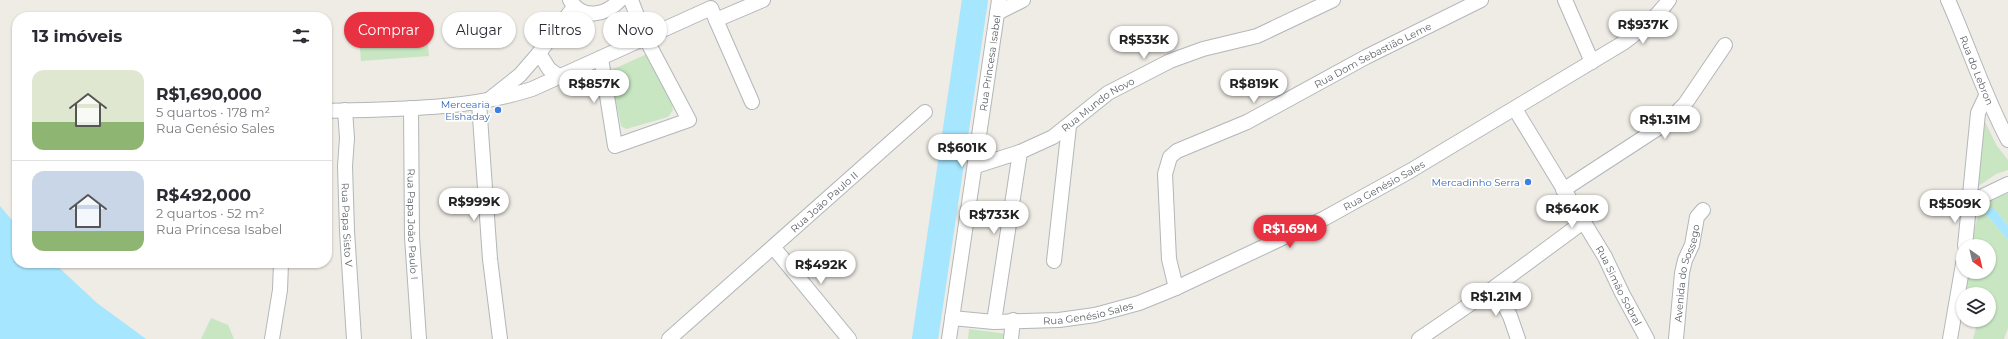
<!DOCTYPE html>
<html lang="pt">
<head>
<meta charset="utf-8">
<style>
  body { margin:0; font-family:Montserrat,sans-serif; background:#f7f7f7; color:#2b2b33; height:100vh; display:flex; flex-direction:column; font-size:15px; white-space:nowrap }
  * { box-sizing:border-box; margin:0 }
  p { font-size:13px; color:#7c7c81 }
  .icon { flex:none; width:22px; height:22px; fill:none; stroke:currentColor; stroke-width:2; stroke-linecap:round; stroke-linejoin:round }
  .map { position:relative; flex:1; overflow:hidden }
  .panel { position:absolute; left:12px; top:12px; width:320px; height:256px; display:flex; flex-direction:column; background:#fff; border-radius:16px; box-shadow:0 1px 3px #0004 }
  .panel>* { flex:none }
  .hud { position:absolute; left:344px; top:12px; width:380px; height:36px; display:flex; gap:8px }
  .needle { width:26px; rotate:146deg }
  .fabs { position:absolute; left:1956px; top:239px; display:grid; gap:8px }
  .fabs a { display:grid; place-items:center; width:40px; height:40px; border-radius:50%; background:#fff; box-shadow:0 1px 3px #0004; font-size:20px }
  .price { position:absolute; translate:-50% -34px; padding:0 9px; border-radius:14px; background:#fff; color:#222; font-size:13px; line-height:26px; filter:drop-shadow(0 1px 2px #0008) }
  .price::after { content:''; position:absolute; left:50%; top:24px; width:12px; height:9px; margin-left:-6px; background:inherit; clip-path:polygon(0 0,100% 0,50% 100%) }
  .price.current { background:#e83241; color:#fff }
  ul { padding:0; list-style:none }
  li { display:flex; align-items:center; gap:12px; height:100px; padding:0 20px }
  li+li { border-top:1px solid #e1e1e2 }
  li span { display:grid; place-items:center; flex:none; width:112px; height:80px; border-radius:12px; color:#555 }
  li>.icon { margin-inline-start:auto }
  span .icon { width:48px; height:48px; fill:#fffc; stroke-width:1 }
  li b { font-size:17px }
  h2 { display:flex; justify-content:space-between; align-items:center; height:48px; padding:0 20px; font-size:17px }
  .tag { padding:0 14px; border-radius:18px; background:#fff; box-shadow:0 1px 3px #0004; font-size:14px; line-height:36px }
  .tag.current { background:#e83241; color:#fff }
  .map>svg:first-child { display:block }
  .green { fill:#c8e6c2 }
  .water { fill:#a6e6fe }
  .lines { fill:none; stroke-linecap:round; stroke-linejoin:round }
  .river { stroke:#a6e6fe; stroke-width:26 }
  .minor-casing { stroke:#b2b7ba; stroke-width:16 }
  .minor { stroke:#fff; stroke-width:14 }
  .shop-dot { fill:#3f7fe0; stroke:#fff; stroke-width:1.5 }
  .labels { text-anchor:middle; dominant-baseline:central; stroke-width:3.5; stroke-linejoin:round; paint-order:stroke }
  .street-label { font-size:10px; fill:#5d6265; stroke:#fff }
  .shop-label { font-size:10px; fill:#366cbe; stroke:#fff; text-anchor:end }
</style>
</head>
<body>
<div class="map">
<svg width="2008" height="339" viewBox="0 0 2008 339">
  <rect width="100%" height="100%" fill="#efebe5"/>
  <g class="green">
    <polygon points="425,18 429,56 361,61 358,25"/>
    <polygon points="647,54 672,104 673,110 668,117 626,129 621,126 620,121 609,71"/>
    <polygon points="1985,122 1997,146 2008,160 2008,170 1996,174 1977,187"/>
    <path d="M2008,193V226L1993,207L1985,213L2008,240V328L2004,339H1973L1977,324L1975,320H1989V294H1965L1968,272H1989V246H1972C1977,216 1976,205 2008,193Z"/>
    <polygon points="211,318 228,325 234,339 201,339"/>
    <polygon points="969,329 1007,334 1006,339 968,339"/>
  </g>
  <g class="water">
    <polygon points="0,206 17,226 17,263 54,263 97,303 146,339 0,339"/>
    <polygon points="1993,207 2008,226 2008,240 1985,213"/>
  </g>
  <g class="lines">
    <polyline class="river" points="925,339 975,0"/>
    <defs>
      <g id="minor">
        <path d="M570,0C582,20 605,16 620,0"/>
        <polyline points="1565,0 1592,62"/>
        <path id="s1" d="M1948,0C1969,47 1984,95 2008,140"/>
        <polyline points="997,13 1023,0"/>
        <polyline points="716,20 752,102"/>
        <polyline points="539,53 549,69 560,77"/>
        <polyline points="601,58 615,146 689,120 646,39 631,0"/>
        <polyline points="491,98 520,75 539,53 574,7"/>
        <polyline points="479,103 490,259 500,339"/>
        <path id="s2" d="M411,108L412,237L419,339"/>
        <path id="s3" d="M1515,109L1605,257L1622,293L1647,339"/>
        <path id="s4" d="M345,110L347,138L345,166L347,231L354,339"/>
        <path d="M327,111C395,109 467,110 532,89L711,8L716,20L763,0"/>
        <path id="s5" d="M976,166L1020,152L1053,137L1108,93L1170,61L1203,49L1257,36L1333,0"/>
        <polyline points="1563,190 1666,123 1685,104 1725,45"/>
        <polyline points="1970,205 1985,195 2008,184"/>
        <polyline points="1965,246 1978,113 1986,96"/>
        <polyline points="774,248 849,339"/>
        <polyline points="1054,261 1069,126"/>
        <polyline points="1495,287 1510,316 1518,339"/>
        <path id="s6" d="M1176,288L1169,259L1165,174L1170,157L1177,151L1247,122L1366,57L1481,0"/>
        <path id="s7" d="M952,318L994,322L1059,320L1095,315L1139,303L1176,288L1325,218L1410,171L1623,43C1641,30 1656,18 1669,0"/>
        <polyline points="994,322 1020,152"/>
        <polyline points="272,339 280,290 281,263"/>
        <path id="s8" d="M669,339L925,112"/>
        <path id="s9" d="M949,339L999,0"/>
        <polyline points="1011,339 1013,320"/>
        <polyline points="1419,339 1495,287 1583,222"/>
        <path id="s10" d="M1676,339L1682,273L1685,260L1692,245L1697,217L1703,210"/>
        <polyline points="1950,339 1963,264"/>
      </g>
    </defs>
    <use href="#minor" class="minor-casing"/>
    <use href="#minor" class="minor"/>
  </g>
  <g class="shop-dot">
    <circle cx="498" cy="110" r="4"/>
    <circle cx="1528" cy="182" r="4"/>
  </g>
  <g class="labels">
    <g class="street-label">
      <text stroke="none"><textPath href="#s6" startOffset="360">Rua Dom Sebastião Leme</textPath></text>
      <text stroke="none"><textPath href="#s9" startOffset="279">Rua Princesa Isabel</textPath></text>
      <text stroke="none"><textPath href="#s1" startOffset="76">Rua do Lebron</textPath></text>
      <text stroke="none"><textPath href="#s5" startOffset="138">Rua Mundo Novo</textPath></text>
      <text stroke="none"><textPath href="#s7" startOffset="461">Rua Genésio Sales</textPath></text>
      <text stroke="none"><textPath href="#s8" startOffset="207">Rua João Paulo II</textPath></text>
      <text stroke="none"><textPath href="#s2" startOffset="116">Rua Papa João Paulo I</textPath></text>
      <text stroke="none"><textPath href="#s4" startOffset="115">Rua Papa Sisto V</textPath></text>
      <text stroke="none"><textPath href="#s10" startOffset="67">Avenida do Sossego</textPath></text>
      <text stroke="none"><textPath href="#s3" startOffset="205">Rua Simão Sobral</textPath></text>
      <text stroke="none"><textPath href="#s7" startOffset="137">Rua Genésio Sales</textPath></text>
    </g>
    <g class="shop-label">
      <text x="490" y="104">Mercearia<tspan x="490" dy="12">Elshaday</tspan></text>
      <text x="1520" y="182">Mercadinho Serra</text>
    </g>
  </g>
</svg>
<div class="fabs">
<a><svg class="needle" viewBox="-14 -14 28 28"><path d="M0-13l5 13h-10z" fill="#e53935"/><path d="M0 13l5-13h-10z" fill="#7c7c81"/></svg></a>
<a><svg class="icon" aria-label="layers" viewBox="0 0 24 24"><path d="M12 4l9 5-9 5-9-5zM3 14l9 5 9-5"/></svg></a>
</div>
<b class="price" style="left:1643px;top:45px">R$937K</b>
<b class="price" style="left:1144px;top:60px">R$533K</b>
<b class="price" style="left:594px;top:104px">R$857K</b>
<b class="price" style="left:1254px;top:104px">R$819K</b>
<b class="price" style="left:1665px;top:140px">R$1.31M</b>
<b class="price" style="left:962px;top:168px">R$601K</b>
<b class="price" style="left:474px;top:222px">R$999K</b>
<b class="price" style="left:1955px;top:224px">R$509K</b>
<b class="price" style="left:1572px;top:229px">R$640K</b>
<b class="price" style="left:994px;top:235px">R$733K</b>
<b class="price current" style="left:1290px;top:249px">R$1.69M</b>
<b class="price" style="left:821px;top:285px">R$492K</b>
<b class="price" style="left:1496px;top:317px">R$1.21M</b>
<div class="hud">
<a class="tag current">Comprar</a>
<a class="tag">Alugar</a>
<a class="tag">Filtros</a>
<a class="tag">Novo</a>
</div>
<section class="panel">
<h2>13 imóveis<svg class="icon" aria-label="filters" viewBox="0 0 24 24"><path d="M4 7h16M4 17h16"/><circle cx="9" cy="7" r="2"/><circle cx="15" cy="17" r="2"/></svg></h2>
<ul>
<li><span style="background:linear-gradient(#dfe7d0 65%,#8fb573 0)"><svg class="icon" aria-label="home" viewBox="0 0 24 24"><path d="M3 11l9-7 9 7M6 9v11h12V9"/></svg></span><div><b>R$1,690,000</b><p>5 quartos · 178 m²</p><p>Rua Genésio Sales</p></div></li>
<li><span style="background:linear-gradient(#c9d6e8 75%,#8fb573 0)"><svg class="icon" aria-label="home" viewBox="0 0 24 24"><path d="M3 11l9-7 9 7M6 9v11h12V9"/></svg></span><div><b>R$492,000</b><p>2 quartos · 52 m²</p><p>Rua Princesa Isabel</p></div></li>
</ul>
</section>
</div>
</body>
</html>
